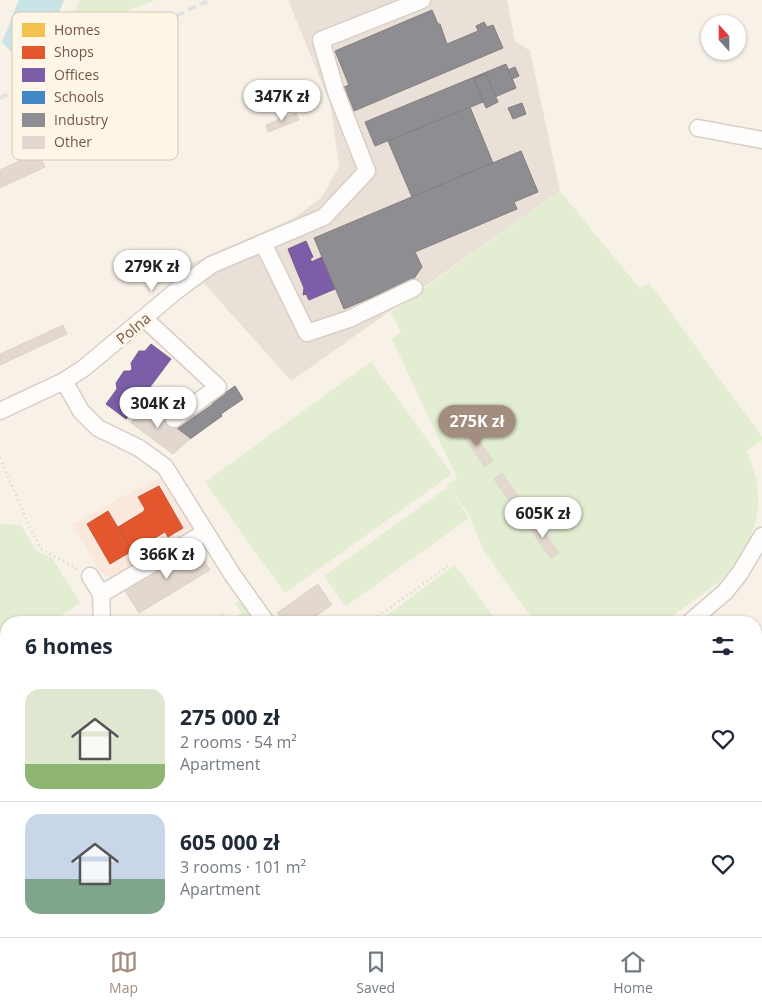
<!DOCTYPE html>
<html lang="en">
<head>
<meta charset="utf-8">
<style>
  body { margin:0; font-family:"Open Sans",sans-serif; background:#f6f6f7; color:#1f2937; height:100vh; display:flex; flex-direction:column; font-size:19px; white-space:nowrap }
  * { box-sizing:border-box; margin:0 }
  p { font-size:16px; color:#747a83 }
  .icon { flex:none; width:28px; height:28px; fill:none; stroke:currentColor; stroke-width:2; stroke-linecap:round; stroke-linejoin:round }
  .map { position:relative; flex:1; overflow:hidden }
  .details { position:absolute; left:0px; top:616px; width:762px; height:321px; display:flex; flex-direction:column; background:#fff; border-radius:20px 20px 0 0; box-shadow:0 1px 4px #0004 }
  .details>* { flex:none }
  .needle { width:32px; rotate:339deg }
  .fabs { position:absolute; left:701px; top:15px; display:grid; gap:10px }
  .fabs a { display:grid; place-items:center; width:45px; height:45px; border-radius:50%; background:#fff; box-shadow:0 1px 4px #0004; font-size:25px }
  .price { position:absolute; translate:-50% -42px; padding:0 11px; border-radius:18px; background:#fff; color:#222; font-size:16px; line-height:32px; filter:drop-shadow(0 1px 2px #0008) }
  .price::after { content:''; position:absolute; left:50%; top:30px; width:15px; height:11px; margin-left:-8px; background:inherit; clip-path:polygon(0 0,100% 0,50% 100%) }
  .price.current { background:#a28d7f; color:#fff }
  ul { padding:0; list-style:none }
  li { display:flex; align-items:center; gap:15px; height:125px; padding:0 25px }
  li+li { border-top:1px solid #e0e1e3 }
  li span { display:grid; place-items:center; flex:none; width:140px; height:100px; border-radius:15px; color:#555 }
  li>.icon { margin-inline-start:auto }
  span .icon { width:60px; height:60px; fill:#fffc; stroke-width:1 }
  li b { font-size:21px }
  h2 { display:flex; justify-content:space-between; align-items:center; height:60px; padding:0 25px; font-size:21px }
  .dock { display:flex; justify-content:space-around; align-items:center; height:70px; border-top:1px solid #e0e1e3; background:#fff; font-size:14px; color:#747a83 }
  .dock a { display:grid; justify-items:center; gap:2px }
  .dock .current { color:#a28d7f }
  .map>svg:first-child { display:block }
  .residential { fill:#f0e3d4 }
  .commercial { fill:#fae8dd }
  .industrial { fill:#e9e0d8 }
  .green { fill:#e2edd1 }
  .water { fill:#c9e4e6 }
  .homes { fill:#f2c14e; stroke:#cca14c }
  .shops { fill:#e4572e; stroke:#c25736 }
  .offices { fill:#7b5ea7; stroke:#795c8a }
  .schools { fill:#3f88c5; stroke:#4f799f }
  .industry { fill:#8d8d92; stroke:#867d7c }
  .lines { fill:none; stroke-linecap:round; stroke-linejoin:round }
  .stream { stroke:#c9e4e6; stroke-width:4.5 }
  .building { fill:#e3d8cf; stroke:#e0d4c9 }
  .minor-casing { stroke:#d8cec5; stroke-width:19 }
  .path { stroke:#d9d0cb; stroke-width:2.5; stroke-dasharray:1 4; stroke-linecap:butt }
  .minor { stroke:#fefdfb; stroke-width:16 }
  .rail { stroke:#e4e1e4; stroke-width:4; stroke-dasharray:8 5; stroke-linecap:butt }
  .labels { text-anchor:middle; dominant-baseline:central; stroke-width:5; stroke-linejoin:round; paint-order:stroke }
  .street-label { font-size:15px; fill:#745747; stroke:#fff6e7 }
  .key { fill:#fff6e7; stroke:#d5c6b7; stroke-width:1 }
  .key-label { font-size:14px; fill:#745747 }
</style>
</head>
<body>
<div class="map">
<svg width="762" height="937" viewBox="0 0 762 937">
  <rect width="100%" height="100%" fill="#f7f1e7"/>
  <g class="residential">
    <polygon points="6,698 6,809 0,809 0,699"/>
    <polygon points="567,931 737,931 736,937 569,937"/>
  </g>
  <polygon class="commercial" points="162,476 195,530 114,579 100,572 72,524"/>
  <polygon class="industrial" points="288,0 507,0 515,41 530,51 560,191 291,381 188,265 294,218 322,197 339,166 330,103"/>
  <g class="green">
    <polygon points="80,0 156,0 65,32"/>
    <polygon points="560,191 640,289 649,283 762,437 762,440 747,451 756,477 758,494 758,508 755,523 750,541 740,560 719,582 664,622 535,622 484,551 470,516 447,485 457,478 392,339 401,332 391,312"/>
    <polygon points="371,362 452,474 285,593 205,482"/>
    <polygon points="448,487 469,518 346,606 324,576"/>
    <polygon points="0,524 21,525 35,550 52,558 80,603 52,622 6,622 6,698 0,699"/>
    <polygon points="455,565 498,622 378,622"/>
    <polygon points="238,602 246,604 256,620 255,622 249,622 246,618 240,622 224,622 219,616 222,613 229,621 242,613 235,604"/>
    <polygon points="0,809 6,809 6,931 25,931 0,933"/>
    <polygon points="198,931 543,931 544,937 203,937"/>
  </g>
  <g class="water">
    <polygon points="19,0 64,0 51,32 12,53 2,42"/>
    <polygon points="228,931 455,931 440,937 232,937"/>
  </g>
  <g class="homes">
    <rect x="0" y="740" width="6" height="31"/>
    <polygon points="607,931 698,931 720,935 720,937 604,937"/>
  </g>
  <g class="shops">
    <polygon points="159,486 183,528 168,537 165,532 132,551 118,527 143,512 145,509 138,497"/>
    <polygon points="108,511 132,551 110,564 87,524"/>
  </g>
  <g class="offices">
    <polygon points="306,241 313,257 310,259 312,262 296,269 288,249"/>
    <polygon points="322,257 335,289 309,300 306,294 303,295 304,288 296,269"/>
    <polygon points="151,344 171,359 126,419 106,404 117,389 116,383 124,371 130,371 132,369 131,363 139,351 145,351"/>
  </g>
  <rect class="schools" x="72" y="931" width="29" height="6"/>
  <g class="industry">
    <polygon points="432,10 438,24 440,24 447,44 478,31 476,26 484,22 487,27 493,25 503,48 354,111 344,87 349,85 335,51"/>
    <polygon points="506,64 516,88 495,97 486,74 474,79 483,102 375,146 365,122"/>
    <polygon points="515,67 519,76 512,79 508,70"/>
    <polygon points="486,74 498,102 486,108 474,79"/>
    <polygon points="522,103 526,114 513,119 508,108"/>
    <polygon points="470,107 493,163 412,197 388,141"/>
    <polygon points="521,151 538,192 514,202 517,209 415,252 422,267 413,280 344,309 314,238"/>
    <polygon points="235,386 243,399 221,414 222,416 190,439 177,429 213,404 212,402"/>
  </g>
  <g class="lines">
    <g class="stream">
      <polyline points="761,826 762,820"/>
      <polyline points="756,853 759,836"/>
      <polyline points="746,937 746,931"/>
    </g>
  </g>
  <g class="building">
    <polygon points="296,113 299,120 268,132 266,125"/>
    <polygon points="38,152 45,167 0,188 0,170"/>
    <polygon points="63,325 67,334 0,365 0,354"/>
    <polygon points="138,403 142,407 144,404 190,439 173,454 131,423 134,418 129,414"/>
    <polygon points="469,427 493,461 485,467 461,433"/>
    <polygon points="502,473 526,507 518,513 494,479"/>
    <polygon points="535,519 559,553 551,558 527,525"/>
    <polygon points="196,546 210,570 139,613 124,589"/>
    <polygon points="318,584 332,605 307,622 283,622 277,613"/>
    <polygon points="147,931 177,931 178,937 101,937 101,935"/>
  </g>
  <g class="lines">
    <defs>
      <g id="minor">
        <polyline points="698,128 762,140"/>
        <polyline points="263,243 307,333 349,319 414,288"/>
        <polyline points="145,319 218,387 174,419"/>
        <polyline points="64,381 81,411 98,428 139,448 165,467 232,574 266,622"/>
        <polyline points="0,411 64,381 84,368 176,291 211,265 324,217 367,171 336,92 321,40 422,0"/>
        <polyline points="90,576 101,594 102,622"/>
        <polyline points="101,594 206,532"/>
        <polyline points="690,622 725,592 740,573 762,536"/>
        <polyline points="0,815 6,815"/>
        <polyline points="51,931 51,937"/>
        <polyline points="558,931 558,937"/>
      </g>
    </defs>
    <use href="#minor" class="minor-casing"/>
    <g class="path">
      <polyline points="0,458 31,530 41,549 77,569"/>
      <polyline points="370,622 451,564"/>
      <polyline points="0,840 6,840"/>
      <polyline points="0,861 6,861"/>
      <polyline points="0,874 6,873"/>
      <polyline points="0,905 6,905"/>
      <polyline points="208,931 212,937"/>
      <polyline points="481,931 482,937"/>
    </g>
    <use href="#minor" class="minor"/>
    <polyline class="rail" points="0,98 210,0"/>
  </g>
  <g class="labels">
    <g class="street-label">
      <text transform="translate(133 328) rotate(-40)">Polna</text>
    </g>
  </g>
  <rect x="12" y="12" width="166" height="148" rx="8" class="key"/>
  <rect x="22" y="23" width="23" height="14" fill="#f2c14e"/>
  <rect x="22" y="46" width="23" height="13" fill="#e4572e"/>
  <rect x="22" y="68" width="23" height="14" fill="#7b5ea7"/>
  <rect x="22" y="91" width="23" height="13" fill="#3f88c5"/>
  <rect x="22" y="113" width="23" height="14" fill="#8d8d92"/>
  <rect x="22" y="136" width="23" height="13" fill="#e3d8cf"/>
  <g class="key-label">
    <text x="54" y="35">Homes</text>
    <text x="54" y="57">Shops</text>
    <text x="54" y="80">Offices</text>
    <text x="54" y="102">Schools</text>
    <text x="54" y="125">Industry</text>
    <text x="54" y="147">Other</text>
  </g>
</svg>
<div class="fabs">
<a><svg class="needle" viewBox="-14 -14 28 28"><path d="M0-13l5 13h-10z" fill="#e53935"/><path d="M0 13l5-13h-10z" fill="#747a83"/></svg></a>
</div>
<b class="price" style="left:282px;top:122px">347K zł</b>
<b class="price" style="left:152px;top:292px">279K zł</b>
<b class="price" style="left:158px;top:429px">304K zł</b>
<b class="price current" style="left:477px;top:447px">275K zł</b>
<b class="price" style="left:543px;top:539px">605K zł</b>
<b class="price" style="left:167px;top:580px">366K zł</b>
<section class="details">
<h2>6 homes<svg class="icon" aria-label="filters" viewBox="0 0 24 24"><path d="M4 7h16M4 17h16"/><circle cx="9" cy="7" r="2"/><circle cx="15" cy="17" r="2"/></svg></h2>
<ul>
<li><span style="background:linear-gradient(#dfe7d0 75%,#8fb573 0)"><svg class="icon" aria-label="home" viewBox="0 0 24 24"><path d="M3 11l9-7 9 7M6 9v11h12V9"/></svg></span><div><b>275 000 zł</b><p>2 rooms · 54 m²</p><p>Apartment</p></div><svg class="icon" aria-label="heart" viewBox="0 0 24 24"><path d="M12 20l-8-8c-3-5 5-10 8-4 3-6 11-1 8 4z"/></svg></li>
<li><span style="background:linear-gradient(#c9d6e8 65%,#7fa58c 0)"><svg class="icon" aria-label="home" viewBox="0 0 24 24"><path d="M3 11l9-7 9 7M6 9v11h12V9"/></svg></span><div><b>605 000 zł</b><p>3 rooms · 101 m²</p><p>Apartment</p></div><svg class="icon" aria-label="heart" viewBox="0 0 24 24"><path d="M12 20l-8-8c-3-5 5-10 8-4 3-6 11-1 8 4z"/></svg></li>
</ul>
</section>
</div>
<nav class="dock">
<a class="current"><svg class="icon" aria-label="map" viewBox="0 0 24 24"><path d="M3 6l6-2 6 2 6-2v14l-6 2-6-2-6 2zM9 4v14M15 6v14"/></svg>Map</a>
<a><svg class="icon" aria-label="saved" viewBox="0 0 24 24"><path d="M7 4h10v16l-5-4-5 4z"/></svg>Saved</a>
<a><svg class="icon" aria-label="home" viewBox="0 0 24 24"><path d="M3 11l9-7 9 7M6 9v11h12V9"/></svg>Home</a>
</nav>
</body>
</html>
